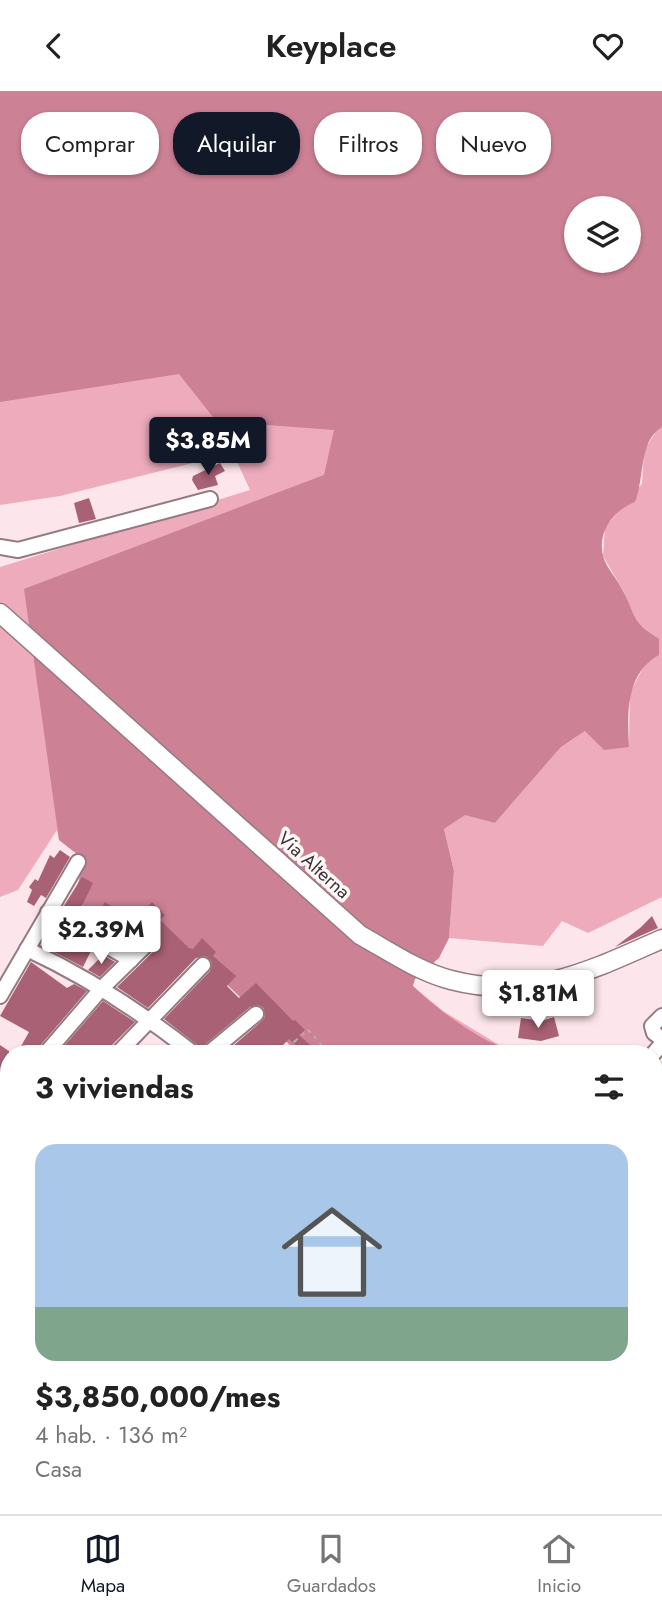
<!DOCTYPE html>
<html lang="es">
<head>
<meta charset="utf-8">
<style>
  body { margin:0; font-family:Jost,sans-serif; background:#f2f2f2; color:#222; height:100vh; display:flex; flex-direction:column; font-size:26px; white-space:nowrap }
  * { box-sizing:border-box; margin:0 }
  p { font-size:23px; color:#767676 }
  .icon { flex:none; width:38px; height:38px; fill:none; stroke:currentColor; stroke-width:2; stroke-linecap:round; stroke-linejoin:round }
  .map { position:relative; flex:1; overflow:hidden }
  .details { position:absolute; left:0px; top:954px; width:663px; height:471px; display:flex; flex-direction:column; background:#fff; border-radius:28px 28px 0 0; box-shadow:0 2px 5px #0004 }
  .details>* { flex:none }
  .hud { position:absolute; left:21px; top:21px; width:621px; height:63px; display:flex; gap:14px }
  .buttons { position:absolute; left:564px; top:105px; display:grid; gap:14px }
  .buttons a { display:grid; place-items:center; width:77px; height:77px; border-radius:50%; background:#fff; box-shadow:0 2px 5px #0004; font-size:35px }
  .price { position:absolute; translate:-50% -60px; padding:0 16px; border-radius:7px; background:#fff; color:#222; font-size:23px; line-height:46px; filter:drop-shadow(0 2px 4px #0008) }
  .price::after { content:''; position:absolute; left:50%; top:42px; width:21px; height:16px; margin-left:-10px; background:inherit; clip-path:polygon(0 0,100% 0,50% 100%) }
  .price.on { background:#111827; color:#fff }
  ul { padding:0; list-style:none }
  li { display:grid; align-content:center; gap:14px; height:371px; padding:0 35px }
  li span { display:grid; place-items:center; height:217px; border-radius:21px; color:#555 }
  li>.icon { margin-inline-start:auto }
  span .icon { width:126px; height:126px; fill:#fffc; stroke-width:1 }
  li b { font-size:30px }
  h2 { display:flex; justify-content:space-between; align-items:center; height:84px; padding:0 35px; font-size:30px }
  .chip { padding:0 24px; border-radius:28px; background:#fff; box-shadow:0 2px 5px #0004; font-size:24px; line-height:63px }
  .chip.on { background:#111827; color:#fff }
  header { display:flex; justify-content:space-between; align-items:center; height:91px; padding:0 35px; background:#fff; font-size:32px; font-weight:600 }
  .menu { display:flex; justify-content:space-around; align-items:center; height:98px; border-top:2px solid #e0e0e0; background:#fff; font-size:19px; color:#767676 }
  .menu a { display:grid; justify-items:center; gap:4px }
  .menu .on { color:#111827 }
  .map>svg:first-child { display:block }
  .green { fill:#edabbc }
  .water { fill:#cc8195; fill-rule:evenodd }
  .building { fill:#a96175 }
  .lines { fill:none; stroke-linecap:round; stroke-linejoin:round }
  .minor-casing { stroke:#957b81; stroke-width:18 }
  .major-casing { stroke:#957b81; stroke-width:21 }
  .highway-casing { stroke:#957b81; stroke-width:24 }
  .path { stroke:#bdaaaf; stroke-width:2; stroke-dasharray:3.5 5; stroke-linecap:butt }
  .minor { stroke:#fff; stroke-width:14 }
  .major { stroke:#fff; stroke-width:18 }
  .highway { stroke:#fff; stroke-width:21 }
  .rail { stroke:#64575a; stroke-width:3.5; stroke-dasharray:9 9; stroke-linecap:butt }
  .labels { text-anchor:middle; dominant-baseline:central; stroke-width:7; stroke-linejoin:round; paint-order:stroke }
  .street-label { font-size:19px; fill:#3f3437; stroke:#fef8f9 }
</style>
</head>
<body>
<header><svg class="icon" aria-label="back" viewBox="0 0 24 24"><path d="M15 5l-7 7 7 7"/></svg>Keyplace<svg class="icon" aria-label="heart" viewBox="0 0 24 24"><path d="M12 20l-8-8c-3-5 5-10 8-4 3-6 11-1 8 4z"/></svg></header>
<div class="map">
<svg width="662" height="1423" viewBox="0 0 662 1423">
  <rect width="100%" height="100%" fill="#fde6eb"/>
  <g class="green">
    <polygon points="0,134 319,207 413,895 443,920 501,955 517,960 590,962 284,962 290,954 189,857 92,825 77,797 83,773 77,763 59,749 57,739 18,799 0,806 0,476 250,399 233,362 60,405 0,414"/>
    <polygon points="659,336 662,336 662,806 588,842 562,830 543,855 449,847 454,780 444,738 465,723 495,732 561,656 585,640 629,655 630,602 646,571 647,540 633,528 624,501 603,465 605,436 642,393 644,360"/>
  </g>
  <path class="water" d="M0,0H662V336C638,351 645,386 635,411C614,419 597,440 603,465C606,476 617,488 622,498C637,526 630,530 659,548V564C626,582 627,622 629,656L604,659L585,640L561,656L495,732L465,724L444,738L454,780L449,847L439,867L415,888L413,895C434,916 490,959 519,960C542,960 569,954 590,962H284L290,954L189,857L92,825L79,810L77,797L83,773L77,763L59,749L24,498L324,384L334,339L216,330L179,283L0,311ZM576,117H628V170H576Z"/>
  <g class="building">
    <polygon points="220,372 225,380 215,385 218,394 198,399 192,389 193,385"/>
    <polygon points="89,407 96,428 79,432 74,412"/>
    <polygon points="60,759 70,766 46,807 41,804 34,815 27,811 32,799 29,796 35,788 38,790 50,764 54,767"/>
    <polygon points="82,786 93,792 80,819 94,828 105,811 135,830 152,811 165,824 160,829 189,857 193,858 202,847 216,861 213,865 236,885 227,895 239,907 256,892 293,930 295,929 305,939 299,944 319,962 304,962 289,948 275,962 263,962 257,955 248,962 236,962 233,959 225,962 265,927 264,917 259,914 250,916 201,957 164,928 210,880 212,871 206,865 196,867 148,917 117,896 158,856 160,846 154,840 148,840 129,857 62,818"/>
    <polygon points="652,825 658,837 615,856 640,837"/>
    <polygon points="52,835 92,858 83,876 41,854"/>
    <polygon points="103,864 115,871 100,886 88,879"/>
    <polygon points="31,871 67,897 74,893 87,900 39,956 37,962 26,962 20,957 29,941 0,925"/>
    <polygon points="103,910 135,931 111,955 109,962 58,962"/>
    <polygon points="554,926 559,945 541,950 518,947 521,927 542,930"/>
    <polygon points="0,954 9,960 9,995 0,1002"/>
    <polygon points="9,1091 9,1127 0,1137 0,1095"/>
    <polygon points="0,1312 9,1321 9,1357 0,1350"/>
  </g>
  <g class="lines">
    <defs>
      <g id="minor">
        <polyline points="0,456 18,459 210,408"/>
        <polyline points="48,821 131,869"/>
        <path d="M27,858C87,886 141,921 193,962"/>
        <polyline points="0,905 78,771"/>
        <polyline points="662,925 652,935 654,942 662,948"/>
        <polyline points="46,962 102,897 151,849"/>
        <polyline points="118,962 203,874"/>
        <polyline points="209,962 256,923"/>
        <polyline points="654,962 662,953"/>
        <polyline points="0,1016 9,1006"/>
        <polyline points="654,1048 662,1039"/>
        <polyline points="0,1086 9,1078"/>
        <polyline points="654,1213 662,1214"/>
        <polyline points="0,1240 9,1228"/>
        <polyline points="0,1269 9,1275"/>
        <polyline points="654,1309 662,1311"/>
        <polyline points="0,1389 9,1400"/>
        <polyline points="654,1393 662,1393"/>
        <polyline points="258,1416 258,1423"/>
        <polyline points="419,1416 419,1423"/>
        <polyline points="591,1423 591,1416"/>
      </g>
      <path id="major" d="M0,522L360,844C389,860 419,881 451,889C531,910 592,879 662,848"/>
      <g id="highway">
        <polyline points="0,1409 9,1412"/>
        <polyline points="21,1416 49,1423"/>
      </g>
    </defs>
    <use href="#minor" class="minor-casing"/>
    <use href="#major" class="major-casing"/>
    <use href="#highway" class="highway-casing"/>
    <g class="path">
      <polyline points="295,950 308,939 329,962"/>
      <polyline points="280,962 295,950 298,952"/>
    </g>
    <use href="#minor" class="minor"/>
    <use href="#major" class="major"/>
    <use href="#highway" class="highway"/>
    <g class="rail">
      <polyline points="0,1266 9,1270"/>
      <polyline points="654,1314 662,1316"/>
    </g>
  </g>
  <g class="labels">
    <g class="street-label">
      <text transform="translate(314 774) rotate(42)">Via Alterna</text>
    </g>
  </g>
</svg>
<div class="buttons">
<a><svg class="icon" aria-label="layers" viewBox="0 0 24 24"><path d="M12 4l9 5-9 5-9-5zM3 14l9 5 9-5"/></svg></a>
</div>
<b class="price on" style="left:208px;top:386px">$3.85M</b>
<b class="price" style="left:101px;top:875px">$2.39M</b>
<b class="price" style="left:538px;top:939px">$1.81M</b>
<div class="hud">
<a class="chip">Comprar</a>
<a class="chip on">Alquilar</a>
<a class="chip">Filtros</a>
<a class="chip">Nuevo</a>
</div>
<section class="details">
<h2>3 viviendas<svg class="icon" aria-label="filters" viewBox="0 0 24 24"><path d="M4 7h16M4 17h16"/><circle cx="9" cy="7" r="2"/><circle cx="15" cy="17" r="2"/></svg></h2>
<ul>
<li><span style="background:linear-gradient(#a9c7e8 75%,#7fa58c 0)"><svg class="icon" aria-label="home" viewBox="0 0 24 24"><path d="M3 11l9-7 9 7M6 9v11h12V9"/></svg></span><div><b>$3,850,000/mes</b><p>4 hab. · 136 m²</p><p>Casa</p></div></li>
</ul>
</section>
</div>
<nav class="menu">
<a class="on"><svg class="icon" aria-label="map" viewBox="0 0 24 24"><path d="M3 6l6-2 6 2 6-2v14l-6 2-6-2-6 2zM9 4v14M15 6v14"/></svg>Mapa</a>
<a><svg class="icon" aria-label="saved" viewBox="0 0 24 24"><path d="M7 4h10v16l-5-4-5 4z"/></svg>Guardados</a>
<a><svg class="icon" aria-label="home" viewBox="0 0 24 24"><path d="M3 11l9-7 9 7M6 9v11h12V9"/></svg>Inicio</a>
</nav>
</body>
</html>
